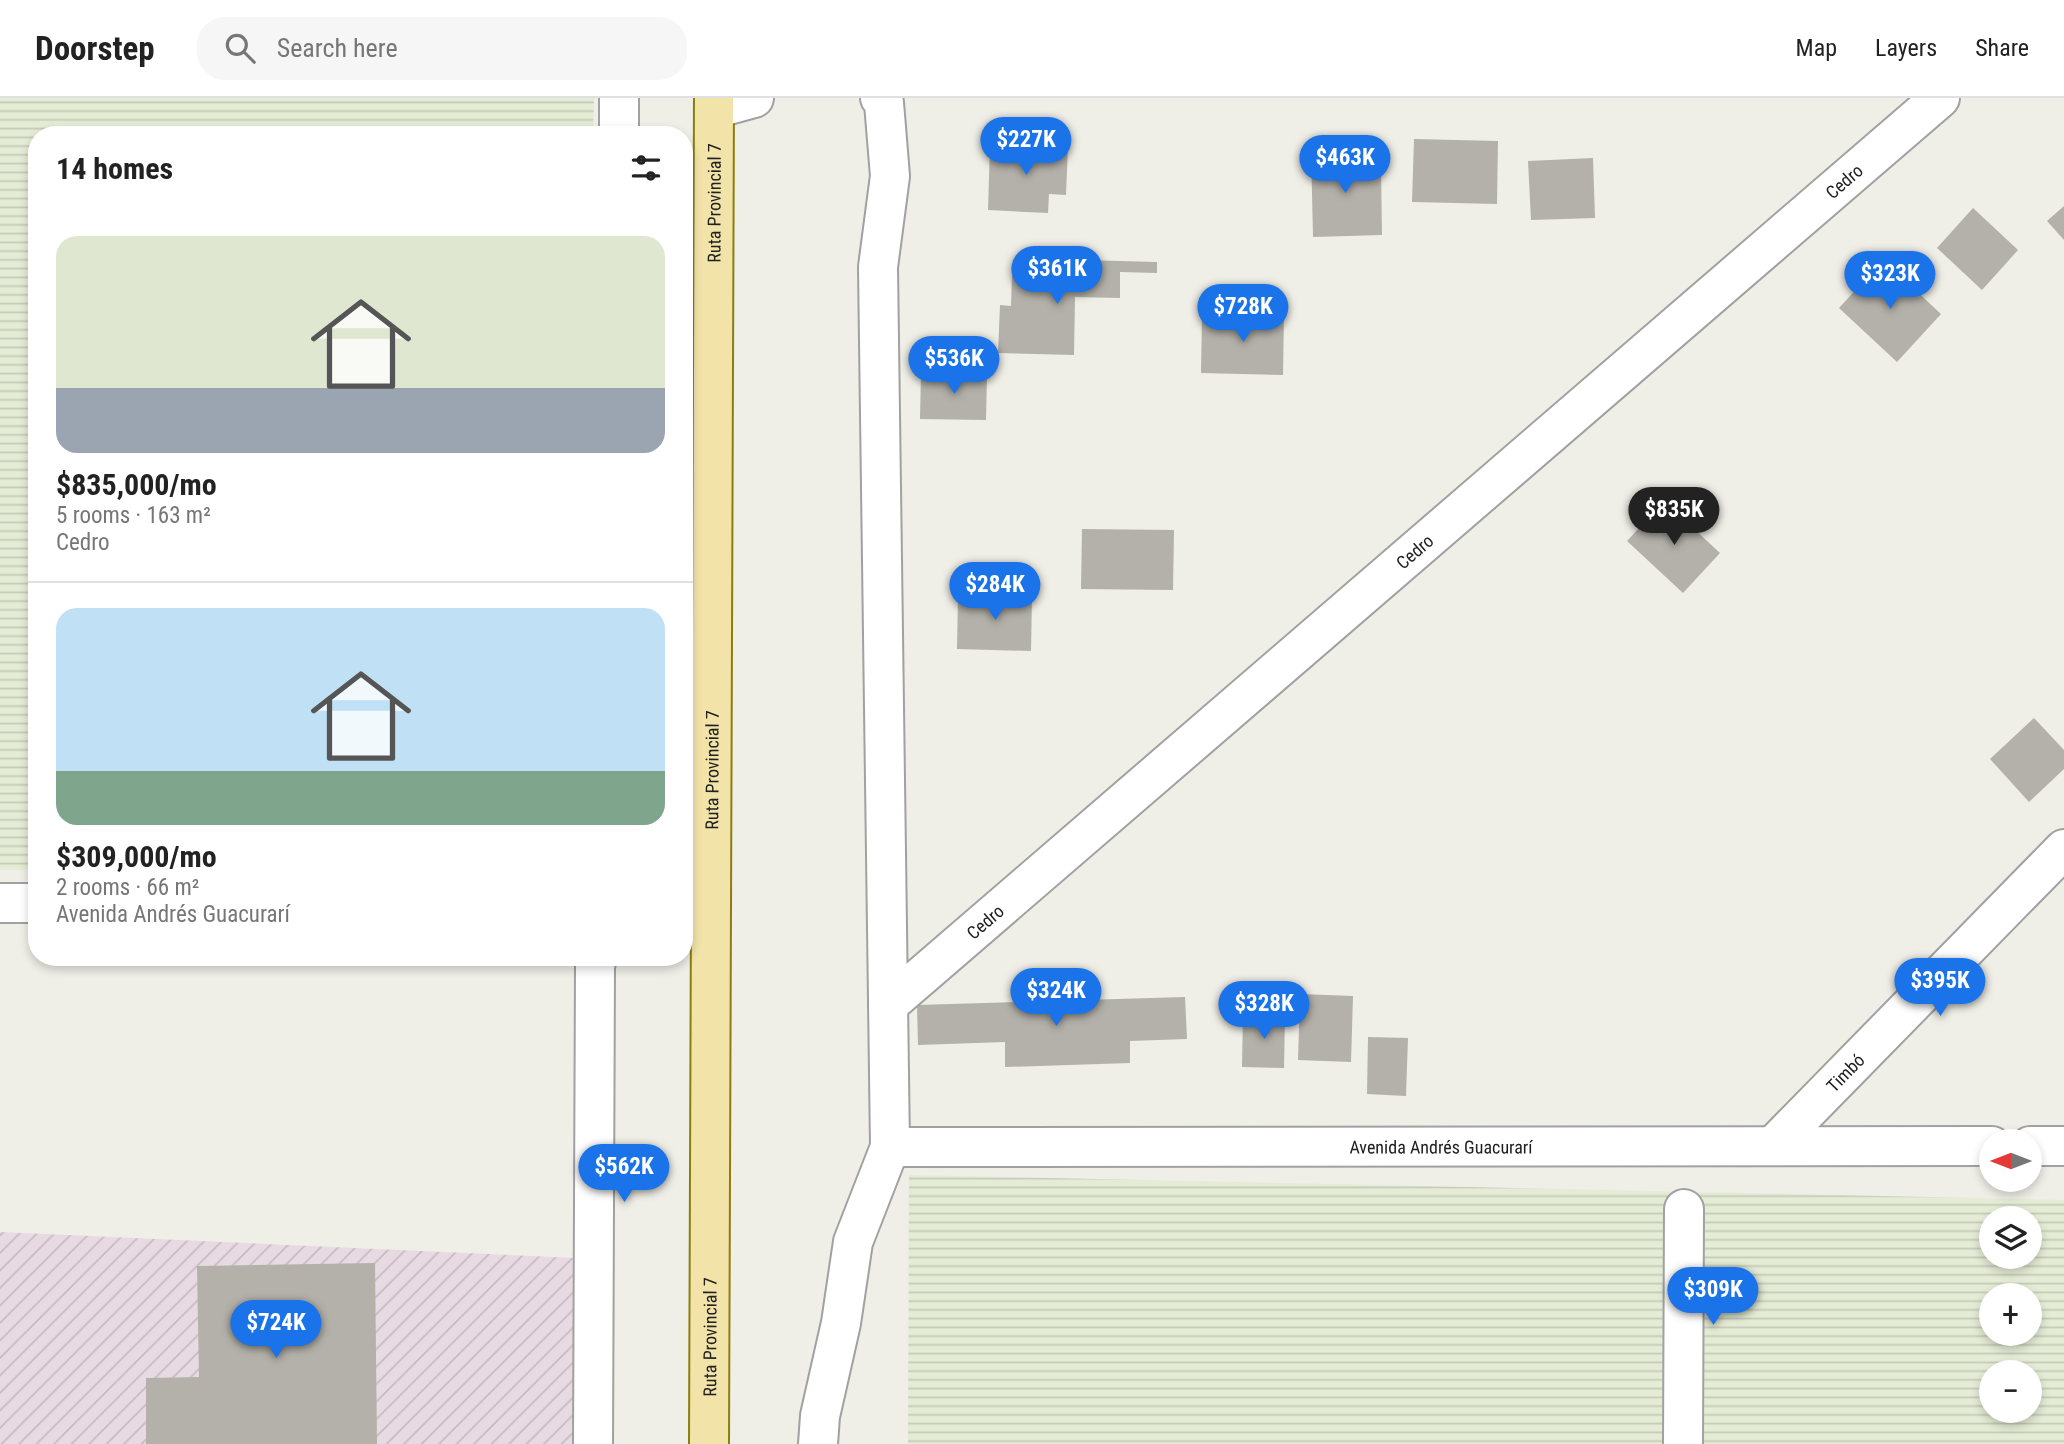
<!DOCTYPE html>
<html lang="en">
<head>
<meta charset="utf-8">
<style>
  body { margin:0; font-family:"Roboto Condensed",sans-serif; background:#f6f6f6; color:#222; height:100vh; display:flex; flex-direction:column; font-size:26px; white-space:nowrap }
  * { box-sizing:border-box; margin:0 }
  p { font-size:23px; color:#767676 }
  .icon { flex:none; width:38px; height:38px; fill:none; stroke:currentColor; stroke-width:2; stroke-linecap:round; stroke-linejoin:round }
  .map { position:relative; flex:1; overflow:hidden }
  .side { position:absolute; left:28px; top:28px; width:665px; height:840px; display:flex; flex-direction:column; background:#fff; border-radius:28px; box-shadow:0 4px 10px #0003 }
  .side>* { flex:none }
  .needle { width:46px; rotate:270deg }
  .buttons { position:absolute; left:1979px; top:1031px; display:grid; gap:14px }
  .buttons a { display:grid; place-items:center; width:63px; height:63px; border-radius:50%; background:#fff; box-shadow:0 4px 10px #0003; font-size:35px }
  .price { position:absolute; translate:-50% -60px; padding:0 16px; border-radius:24px; background:#1a73e8; color:#fff; font-size:23px; line-height:46px; filter:drop-shadow(0 2px 4px #0008) }
  .price::after { content:''; position:absolute; left:50%; top:42px; width:21px; height:16px; margin-left:-10px; background:inherit; clip-path:polygon(0 0,100% 0,50% 100%) }
  .price.active { background:#222; color:#fff }
  ul { padding:0; list-style:none }
  li { display:grid; align-content:center; gap:14px; height:371px; padding:0 28px }
  li+li { border-top:2px solid #e0e0e0 }
  li span { display:grid; place-items:center; height:217px; border-radius:21px; color:#555 }
  li>.icon { margin-inline-start:auto }
  span .icon { width:126px; height:126px; fill:#fffc; stroke-width:1 }
  li b { font-size:30px }
  h2 { display:flex; justify-content:space-between; align-items:center; height:84px; padding:0 28px; font-size:30px }
  header { display:flex; align-items:center; gap:42px; box-sizing:border-box; height:98px; padding:0 35px; background:#fff; border-bottom:2px solid #e0e0e0 }
  header strong { font-size:33px }
  nav { display:flex; gap:38px; margin-inline-start:auto; font-size:24px }
  .search { width:490px; height:63px; background:#f6f6f6; display:flex; align-items:center; gap:18px; box-sizing:border-box; padding:0 24px; border-radius:28px; color:#767676; font-size:26px }
  .map>svg:first-child { display:block }
  .industrial { fill:url(#industrial-furrows) }
  .farmland { fill:url(#farmland-rules); fill-rule:evenodd }
  .building { fill:#b4b1aa }
  .lines { fill:none; stroke-linecap:round; stroke-linejoin:round }
  .minor-casing { stroke:#a1a1a1; stroke-width:42 }
  .major-casing { stroke:#8b7e10; stroke-width:42 }
  .minor { stroke:#fff; stroke-width:38 }
  .major { stroke:#f2e3a9; stroke-width:38 }
  .labels { text-anchor:middle; dominant-baseline:central; stroke-width:5; stroke-linejoin:round; paint-order:stroke }
  .street-label { font-size:18px; fill:#202020; stroke:#fff }
</style>
</head>
<body>
<header>
<strong>Doorstep</strong>
<div class="search"><svg class="icon" aria-label="search" viewBox="0 0 24 24"><circle cx="10" cy="10" r="6"/><path d="M15 15l6 6"/></svg>Search here</div>
<nav><a>Map</a><a>Layers</a><a>Share</a></nav>
</header>
<div class="map">
<svg width="2064" height="1346" viewBox="0 0 2064 1346">
  <defs>
    <pattern id="industrial-furrows" width="10" height="10" patternUnits="userSpaceOnUse" patternTransform="scale(1.75)"><rect width="10" height="10" fill="#e8dae2"/><path d="M-1 1l2-2M0 10L10 0M9 11l2-2" fill="none" stroke="#c7bbc2"/></pattern>
    <pattern id="farmland-rules" width="6" height="5" patternUnits="userSpaceOnUse" patternTransform="scale(1.75)"><rect width="6" height="5" fill="#e5ecd5"/><path d="M0 2.5h6" fill="none" stroke="#c4cab7"/></pattern>
  </defs>
  <rect width="100%" height="100%" fill="#efeee7"/>
  <polygon class="industrial" points="0,1134 576,1160 576,1346 0,1346"/>
  <g class="farmland">
    <polygon points="0,0 594,0 593,37 37,37 37,772 0,772"/>
    <path d="M909,1077L2064,1102V1346H908ZM1992,1120H2030V1158H1992ZM1992,1197H2030V1236H1992ZM1992,1274H2030V1312H1992Z"/>
  </g>
  <g class="building">
    <polygon points="1414,41 1498,43 1497,106 1412,104"/>
    <polygon points="990,46 1068,48 1066,97 1049,96 1048,115 988,112"/>
    <polygon points="1360,51 1360,70 1381,69 1382,137 1313,139 1311,52"/>
    <polygon points="1593,60 1595,120 1531,122 1528,63"/>
    <polygon points="2064,108 2064,142 2047,123"/>
    <polygon points="1973,110 2018,152 1982,192 1937,150"/>
    <polygon points="1082,162 1157,164 1157,175 1120,174 1120,200 1075,199 1074,257 998,255 1000,207 1011,208 1012,177 1082,179"/>
    <polygon points="1883,162 1941,216 1897,264 1839,210"/>
    <polygon points="1202,215 1284,216 1283,277 1201,275"/>
    <polygon points="921,275 987,276 986,322 920,321"/>
    <polygon points="1664,403 1720,455 1683,495 1627,443"/>
    <polygon points="1082,431 1174,432 1173,492 1081,491"/>
    <polygon points="958,496 1032,498 1031,553 957,551"/>
    <polygon points="2034,620 2064,652 2064,671 2029,704 1990,661"/>
    <polygon points="1300,896 1353,898 1351,964 1298,962"/>
    <polygon points="1185,899 1187,941 1130,943 1130,965 1005,969 1005,944 918,947 917,907"/>
    <polygon points="1243,917 1285,918 1284,970 1242,969"/>
    <polygon points="1368,939 1408,940 1406,998 1367,996"/>
    <polygon points="375,1165 377,1346 146,1346 146,1280 199,1279 197,1168"/>
  </g>
  <g class="lines">
    <defs>
      <g id="minor">
        <polyline points="619,0 619,37"/>
        <polyline points="714,11 754,0"/>
        <polyline points="0,805 37,805"/>
        <path id="s1" d="M888,907L1940,0"/>
        <path id="s2" d="M1773,1048L2064,751"/>
        <polyline points="2030,1048 2064,1048"/>
        <path id="s3" d="M890,1049L1992,1048"/>
        <polyline points="593,1346 595,869 597,859"/>
        <polyline points="818,1346 820,1318 841,1225 853,1144 890,1049 878,169 890,78 884,5 880,0"/>
        <polyline points="1683,1346 1684,1111"/>
      </g>
      <g id="major">
        <path id="s4" d="M709,1346L714,0"/>
      </g>
    </defs>
    <use href="#minor" class="minor-casing"/>
    <use href="#major" class="major-casing"/>
    <use href="#minor" class="minor"/>
    <use href="#major" class="major"/>
  </g>
  <g class="labels">
    <g class="street-label">
      <text stroke="none"><textPath href="#s1" startOffset="1262">Cedro</textPath></text>
      <text stroke="none"><textPath href="#s4" startOffset="1241">Ruta Provincial 7</textPath></text>
      <text stroke="none"><textPath href="#s1" startOffset="695">Cedro</textPath></text>
      <text stroke="none"><textPath href="#s4" startOffset="674">Ruta Provincial 7</textPath></text>
      <text stroke="none"><textPath href="#s1" startOffset="128">Cedro</textPath></text>
      <text stroke="none"><textPath href="#s2" startOffset="103">Timbó</textPath></text>
      <text stroke="none"><textPath href="#s3" startOffset="551">Avenida Andrés Guacurarí</textPath></text>
      <text stroke="none"><textPath href="#s4" startOffset="107">Ruta Provincial 7</textPath></text>
    </g>
  </g>
</svg>
<div class="buttons">
<a><svg class="needle" viewBox="-14 -14 28 28"><path d="M0-13l5 13h-10z" fill="#e53935"/><path d="M0 13l5-13h-10z" fill="#767676"/></svg></a>
<a><svg class="icon" aria-label="layers" viewBox="0 0 24 24"><path d="M12 4l9 5-9 5-9-5zM3 14l9 5 9-5"/></svg></a>
<a>+</a>
<a>−</a>
</div>
<b class="price" style="left:1026px;top:79px">$227K</b>
<b class="price" style="left:1345px;top:97px">$463K</b>
<b class="price" style="left:1057px;top:208px">$361K</b>
<b class="price" style="left:1890px;top:213px">$323K</b>
<b class="price" style="left:1243px;top:246px">$728K</b>
<b class="price" style="left:954px;top:298px">$536K</b>
<b class="price active" style="left:1674px;top:449px">$835K</b>
<b class="price" style="left:995px;top:524px">$284K</b>
<b class="price" style="left:1940px;top:920px">$395K</b>
<b class="price" style="left:1056px;top:930px">$324K</b>
<b class="price" style="left:1264px;top:943px">$328K</b>
<b class="price" style="left:624px;top:1106px">$562K</b>
<b class="price" style="left:1713px;top:1229px">$309K</b>
<b class="price" style="left:276px;top:1262px">$724K</b>
<section class="side">
<h2>14 homes<svg class="icon" aria-label="filters" viewBox="0 0 24 24"><path d="M4 7h16M4 17h16"/><circle cx="9" cy="7" r="2"/><circle cx="15" cy="17" r="2"/></svg></h2>
<ul>
<li><span style="background:linear-gradient(#dfe7d0 70%,#9aa5b1 0)"><svg class="icon" aria-label="home" viewBox="0 0 24 24"><path d="M3 11l9-7 9 7M6 9v11h12V9"/></svg></span><div><b>$835,000/mo</b><p>5 rooms · 163 m²</p><p>Cedro</p></div></li>
<li><span style="background:linear-gradient(#bfe0f5 75%,#7fa58c 0)"><svg class="icon" aria-label="home" viewBox="0 0 24 24"><path d="M3 11l9-7 9 7M6 9v11h12V9"/></svg></span><div><b>$309,000/mo</b><p>2 rooms · 66 m²</p><p>Avenida Andrés Guacurarí</p></div></li>
</ul>
</section>
</div>
</body>
</html>
